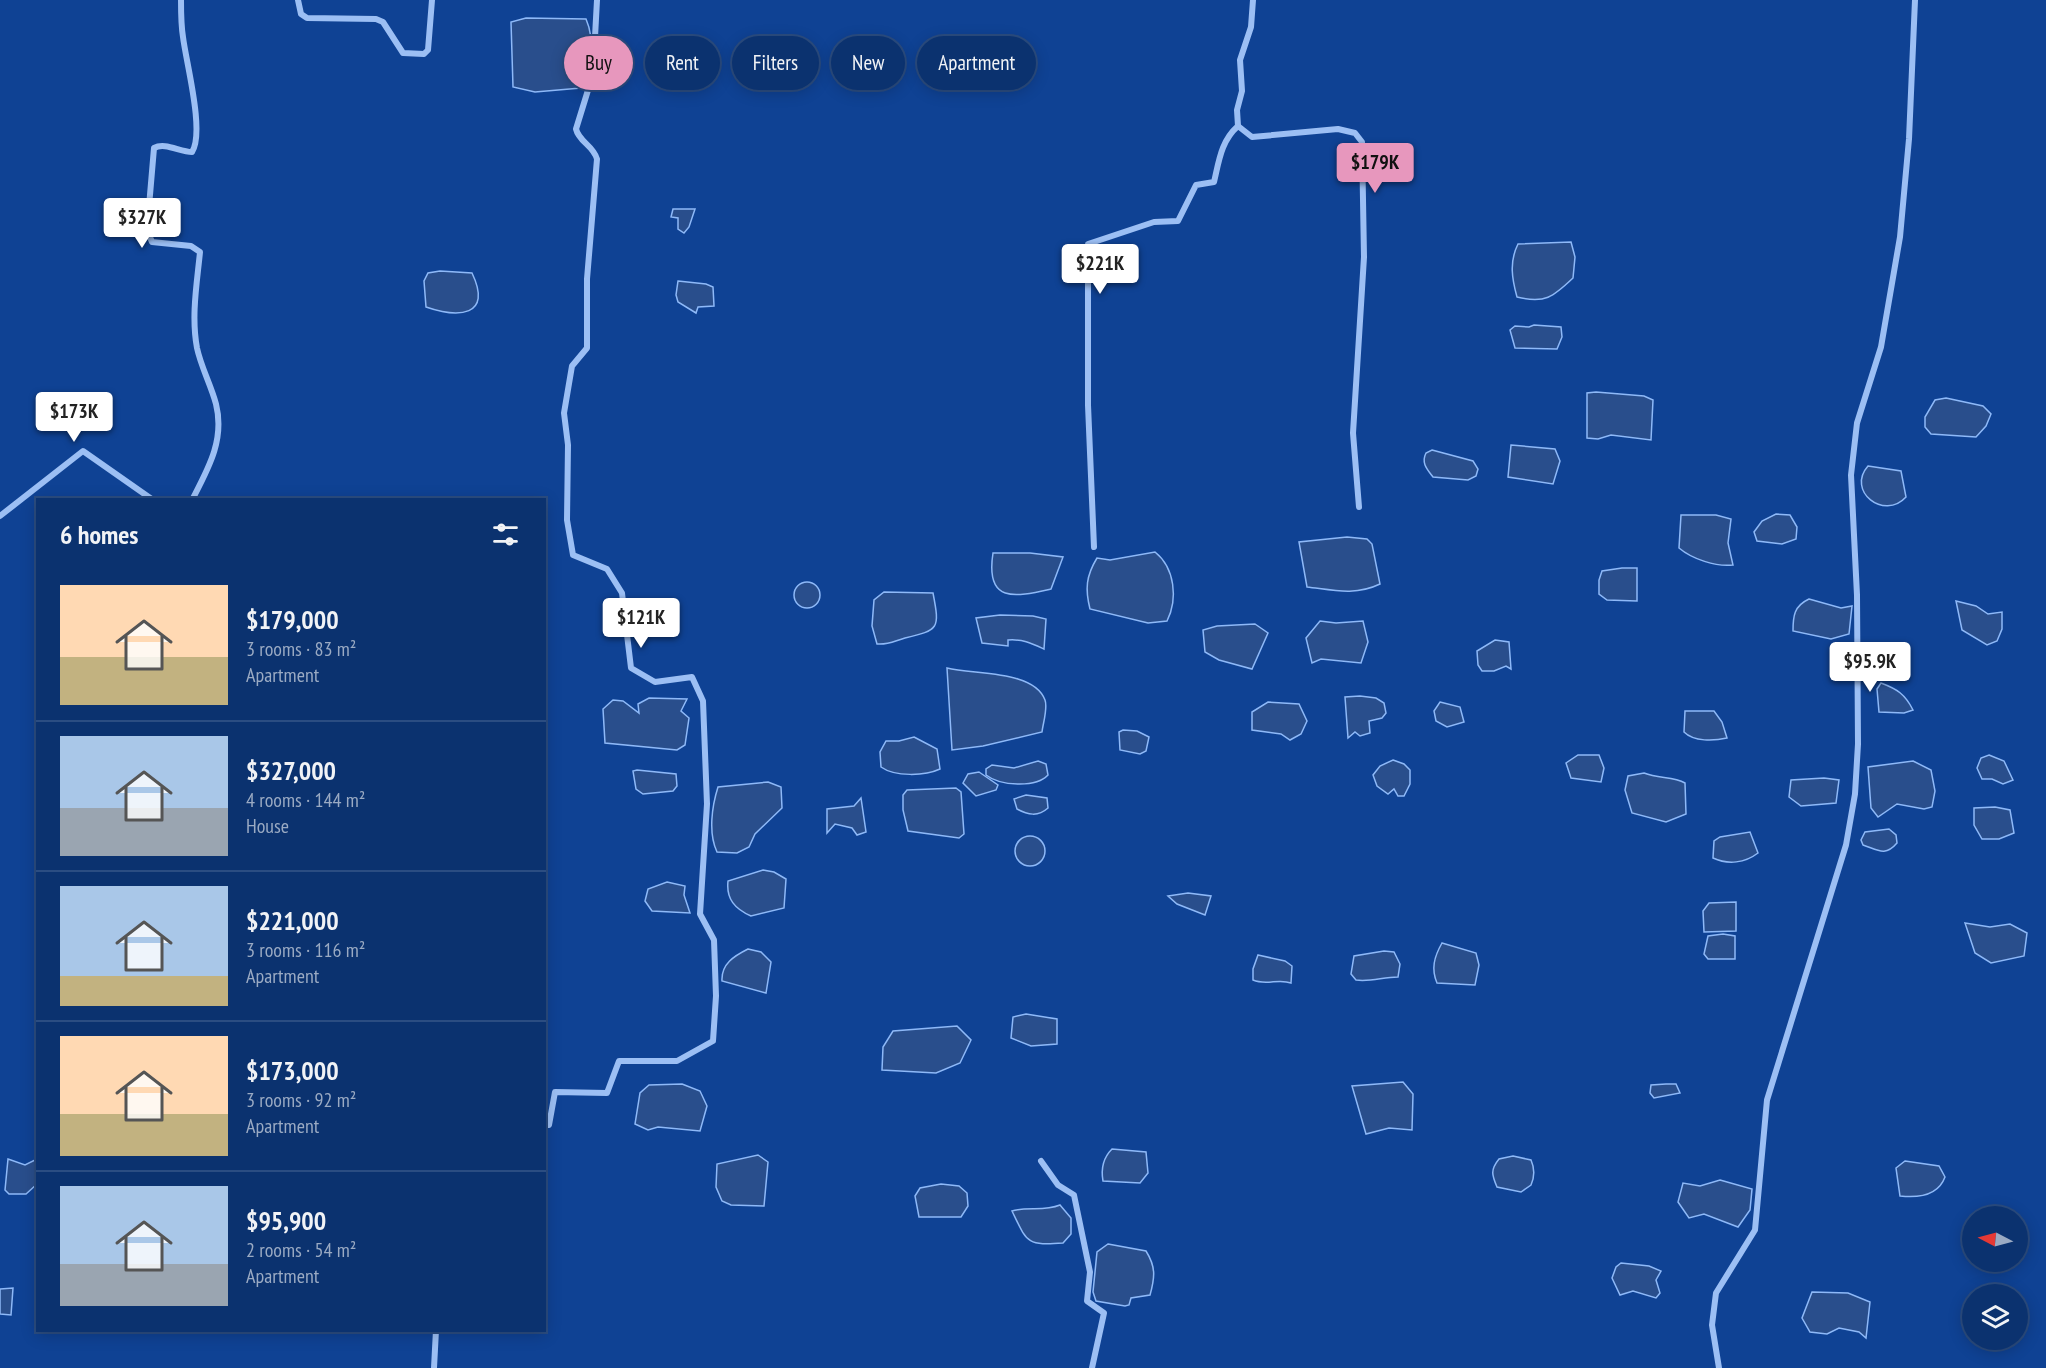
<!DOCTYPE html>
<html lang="en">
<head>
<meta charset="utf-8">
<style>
  body { margin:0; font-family:"PT Sans Narrow",sans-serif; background:#193e77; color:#f1f3f6; height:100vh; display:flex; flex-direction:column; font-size:22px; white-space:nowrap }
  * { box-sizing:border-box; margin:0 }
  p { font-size:20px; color:#9aaac3 }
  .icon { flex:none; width:33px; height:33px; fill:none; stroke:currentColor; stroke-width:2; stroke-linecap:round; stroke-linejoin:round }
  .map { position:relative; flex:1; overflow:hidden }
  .details { position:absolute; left:36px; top:498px; width:510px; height:834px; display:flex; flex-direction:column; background:#0b326f; border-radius:0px; box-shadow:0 3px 15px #0003,0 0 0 2px #2b4d82 }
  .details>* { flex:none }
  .guide { position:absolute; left:564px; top:36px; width:570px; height:54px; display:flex; gap:12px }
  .needle { width:39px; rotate:276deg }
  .buttons { position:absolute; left:1962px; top:1206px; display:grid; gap:12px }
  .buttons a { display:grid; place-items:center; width:66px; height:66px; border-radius:50%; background:#0b326f; box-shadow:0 3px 15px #0003,0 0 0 2px #2b4d82; font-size:30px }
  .price { position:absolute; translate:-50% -51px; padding:0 14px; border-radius:6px; background:#fff; color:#222; font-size:20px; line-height:39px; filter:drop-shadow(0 2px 3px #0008) }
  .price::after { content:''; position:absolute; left:50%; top:36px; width:18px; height:14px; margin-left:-9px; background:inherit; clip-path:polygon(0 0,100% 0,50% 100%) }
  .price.active { background:#e797bd; color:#111 }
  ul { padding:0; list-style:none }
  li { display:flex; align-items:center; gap:18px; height:150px; padding:0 24px }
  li+li { border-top:2px solid #2b4d82 }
  li span { display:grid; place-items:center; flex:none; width:168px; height:120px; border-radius:0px; color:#555 }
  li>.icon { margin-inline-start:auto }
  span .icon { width:72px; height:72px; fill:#fffc; stroke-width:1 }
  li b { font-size:26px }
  h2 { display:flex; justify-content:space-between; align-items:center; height:72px; padding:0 24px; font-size:26px }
  .chip { padding:0 21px; border-radius:27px; background:#0b326f; box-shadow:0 3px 15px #0003,0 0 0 2px #2b4d82; font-size:21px; line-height:54px }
  .chip.active { background:#e797bd; color:#111 }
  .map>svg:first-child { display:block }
  .water { fill:#294e8c; stroke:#8eb9f8; stroke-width:1.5 }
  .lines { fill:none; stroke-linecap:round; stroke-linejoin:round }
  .street { stroke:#9cbff4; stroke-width:6 }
</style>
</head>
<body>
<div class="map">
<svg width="2046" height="1368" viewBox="0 0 2046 1368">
  <rect width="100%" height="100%" fill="#0f4294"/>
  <g class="water">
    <path d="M526,18L586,19C596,42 590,65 581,88L535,92L513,87L511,22Z"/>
    <polygon points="673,209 695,209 689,227 684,233 678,229 678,218 671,217"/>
    <path d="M1571,242L1575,257L1573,278C1553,297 1545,304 1517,297C1512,279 1509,262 1518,244Z"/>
    <path d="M440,271L472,273C493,317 458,318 426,307L424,281L428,273Z"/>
    <polygon points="678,281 706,284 713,287 714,306 698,307 696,313 678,302 676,295"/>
    <polygon points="1534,325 1561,327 1562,337 1557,349 1515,348 1510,330 1515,326 1529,327"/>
    <polygon points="1596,392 1644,396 1653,400 1651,440 1611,435 1598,439 1587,438 1587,393"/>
    <polygon points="1946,398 1983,406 1991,414 1986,426 1976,437 1931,434 1925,427 1925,417 1935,400"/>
    <polygon points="1511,445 1555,449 1560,461 1553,484 1508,477"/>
    <path d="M1432,450L1473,461L1478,469L1476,476L1468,480L1433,477C1427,469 1421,463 1426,453Z"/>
    <path d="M1868,466L1901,471L1906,497C1884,521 1846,491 1868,466Z"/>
    <polygon points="1776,514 1790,515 1797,527 1796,539 1782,544 1757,541 1754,532 1762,521"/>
    <path d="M1681,515H1716L1731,519L1728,543L1733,565C1716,567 1692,559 1679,548Z"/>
    <path d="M1347,537L1367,539L1372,544L1380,584C1355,596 1333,590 1307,587L1299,542Z"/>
    <path d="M1155,552C1175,568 1178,599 1167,621L1148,623L1090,609C1085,589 1086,576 1097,558L1110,560Z"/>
    <path d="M993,553H1030L1063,557L1051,589C1015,597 985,604 993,553Z"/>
    <polygon points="1622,568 1637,568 1637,601 1607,600 1599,594 1599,580 1602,571"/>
    <circle cx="807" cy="595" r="13"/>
    <path d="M884,592L933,593C940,629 939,630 905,638C894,641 889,645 877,644L872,626L874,600Z"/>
    <path d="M1809,599L1841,608L1852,606L1849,634L1831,639L1793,631C1793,616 1794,606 1809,599Z"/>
    <polygon points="1956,601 1976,606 1988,614 2002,612 2002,629 1997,641 1987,645 1962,630"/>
    <path d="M1000,615L1033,616L1046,619L1044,649C1031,643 1023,639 1008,640V646L982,643L976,618Z"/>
    <polygon points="1320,621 1336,623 1363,621 1368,642 1361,663 1321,659 1312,663 1306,638"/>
    <polygon points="1255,624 1268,633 1252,669 1219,660 1205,652 1203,630 1217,626"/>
    <polygon points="1495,640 1509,642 1511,669 1506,666 1494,671 1482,671 1478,665 1477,651"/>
    <path d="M947,668C975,675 1034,670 1045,700C1048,708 1043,723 1042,732L983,746L952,750Z"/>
    <path d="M1881,683C1897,689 1905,694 1913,710L1904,713L1879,712L1877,689Z"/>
    <polygon points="1360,696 1376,698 1384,703 1386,713 1382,718 1369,721 1370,733 1360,736 1355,732 1348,738 1345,697"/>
    <polygon points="649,698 687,699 681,711 689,718 685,745 677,750 605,743 603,709 613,700 623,701 639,713 638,704"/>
    <polygon points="1268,702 1299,704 1307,721 1301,734 1290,740 1281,734 1252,730 1252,712"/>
    <polygon points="1440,702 1460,707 1464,722 1447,727 1436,721 1434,711"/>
    <path d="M1685,711H1714L1722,722L1727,738C1714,741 1694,742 1684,732Z"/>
    <polygon points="1123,730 1137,731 1149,737 1146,751 1140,754 1120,750 1119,732"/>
    <path d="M914,737L937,749L940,769C925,776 895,777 881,767L880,752L886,741H899Z"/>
    <polygon points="1578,755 1599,755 1604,768 1601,782 1571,778 1566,763"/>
    <polygon points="1989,755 2004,761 2013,780 2003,784 1992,779 1982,779 1977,768 1981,758"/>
    <polygon points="1393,760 1404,764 1410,770 1410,784 1404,796 1398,796 1394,789 1388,794 1377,786 1373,775 1380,766"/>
    <path d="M1038,761L1046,764L1048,775C1036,788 1000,786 986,775V769L992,765L1014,768Z"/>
    <polygon points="1913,761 1931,770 1935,791 1932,807 1924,809 1897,804 1878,817 1871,808 1868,767"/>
    <polygon points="637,770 676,774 677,786 673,791 643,794 636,789 633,771"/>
    <polygon points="979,772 998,785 996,790 976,796 963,783 968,774"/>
    <path d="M1644,773C1659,779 1673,776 1685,783L1686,814L1666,822L1632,813L1625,790L1628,776Z"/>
    <polygon points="1824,778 1839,780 1836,803 1801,806 1789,797 1791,780"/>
    <path d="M768,782L781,787L782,808L755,834L749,847L737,853L717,852C708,833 712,806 718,787Z"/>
    <polygon points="956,788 961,792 964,834 959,838 908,831 903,810 903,795 907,790"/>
    <path d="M1026,795L1047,798L1048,808C1038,817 1028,815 1017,809L1014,799Z"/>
    <polygon points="861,798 866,832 857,835 852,828 835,824 827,833 827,809 854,806"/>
    <polygon points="1995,807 2010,810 2014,833 1999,839 1982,839 1974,825 1974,808"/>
    <path d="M1889,829L1896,835L1897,843C1885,857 1878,850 1863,845L1861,840L1865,832Z"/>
    <path d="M1750,832L1758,853C1745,863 1728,865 1713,858L1714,841L1720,837Z"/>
    <circle cx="1030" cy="851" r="15"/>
    <path d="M763,870L774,872L786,879L784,908L751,916C735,909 726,899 728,881Z"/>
    <polygon points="667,882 685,886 684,895 690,913 652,911 645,901 648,889"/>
    <polygon points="1188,893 1211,896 1205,915 1177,904 1168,896"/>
    <polygon points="1736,902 1736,931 1704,932 1703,911 1709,903"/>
    <polygon points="1965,923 1990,927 2010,924 2027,933 2024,956 1991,963 1975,953"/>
    <polygon points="1723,934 1735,936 1735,959 1708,959 1704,954 1708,936"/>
    <path d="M1442,943L1476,953L1479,965L1475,985L1437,983C1431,969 1434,957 1442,943Z"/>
    <path d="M748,949L761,952L771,962L766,993L722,981C721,964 734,956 748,949Z"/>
    <path d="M1384,951L1394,952L1400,964L1398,977C1383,977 1371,982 1356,980L1351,974L1354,956Z"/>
    <path d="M1258,955L1285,961L1292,966L1291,983C1278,978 1267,986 1253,980V969Z"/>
    <polygon points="1026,1014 1057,1019 1057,1044 1031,1046 1011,1038 1013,1017"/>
    <polygon points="957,1026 971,1040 960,1063 936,1073 882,1070 883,1047 893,1031"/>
    <polygon points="1403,1082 1413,1094 1412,1130 1389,1128 1366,1134 1352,1086"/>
    <polygon points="682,1084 700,1091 707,1106 700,1131 658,1127 648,1130 635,1124 640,1093 649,1085"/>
    <polygon points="1666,1084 1676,1084 1680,1093 1654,1098 1650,1093 1651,1085"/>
    <path d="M1112,1149L1146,1152L1148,1173L1140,1183L1103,1181C1101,1170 1103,1158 1112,1149Z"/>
    <polygon points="758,1155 768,1162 764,1206 731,1205 722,1201 716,1187 717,1164"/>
    <path d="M1513,1156L1531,1160C1535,1169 1535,1176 1531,1185L1521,1192L1497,1187C1492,1175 1490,1170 1499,1159Z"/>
    <polygon points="8,1159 25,1165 37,1159 37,1184 26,1194 9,1194 5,1190"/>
    <path d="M1905,1161L1939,1166L1945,1177C1938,1196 1918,1198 1900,1196L1896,1168Z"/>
    <polygon points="1720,1180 1752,1189 1750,1210 1738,1227 1704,1214 1689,1218 1678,1202 1683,1183 1700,1186"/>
    <polygon points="941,1184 959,1186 967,1193 968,1206 961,1217 919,1217 915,1196 920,1188"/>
    <path d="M1060,1205L1071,1218V1234L1063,1243C1026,1246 1027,1242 1012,1211C1029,1206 1043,1212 1060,1205Z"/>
    <path d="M1108,1244L1146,1251C1156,1267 1155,1277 1150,1295L1131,1298L1129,1305L1125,1306L1096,1301L1093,1292L1097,1252Z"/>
    <polygon points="1621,1263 1649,1266 1661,1271 1656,1280 1660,1293 1656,1298 1633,1291 1620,1295 1612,1278 1616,1267"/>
    <polygon points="13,1288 11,1315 0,1314 0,1289"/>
    <polygon points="1812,1292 1848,1293 1870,1302 1866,1338 1859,1332 1839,1328 1827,1334 1810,1332 1802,1318"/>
  </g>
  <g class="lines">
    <g class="street">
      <path d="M181,0C181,12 181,25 183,37C186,62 205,132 192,152C180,152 165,142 154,148L147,230L152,242L191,246L200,252C197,283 191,316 197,348C201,367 211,385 216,404C225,440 208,469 192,500"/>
      <polyline points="298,0 301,14 307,18 376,19 383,22 403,53 424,54 428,50 432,0"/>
      <polyline points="1253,0 1251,27 1240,60 1242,91 1237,110 1238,126 1252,137 1338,129 1355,133 1362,142 1364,257 1353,433 1359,507"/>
      <polyline points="0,516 83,451 153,500"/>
      <path d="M1094,547L1088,405V244L1154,222L1178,221L1196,185L1214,182C1219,161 1221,141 1238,126"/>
      <path d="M544,1124L549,1125L555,1092L607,1093L619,1061H677L713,1041L716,996L714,940L700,914L707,804L703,701L692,677L655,682L631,668L622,593L607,569L573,555L567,520L568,445L564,413L572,366L587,348V279L597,159C593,145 579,142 576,129L593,74L597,0"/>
      <polyline points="1041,1161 1058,1185 1074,1195 1090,1272 1087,1301 1104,1313 1092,1368"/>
      <polyline points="434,1368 436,1330"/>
      <polyline points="1719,1368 1712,1325 1716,1293 1755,1230 1767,1100 1846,845 1855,794 1858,744 1857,595 1851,475 1857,423 1881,347 1900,237 1909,139 1915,0"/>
    </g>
  </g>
</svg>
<div class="buttons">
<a><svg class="needle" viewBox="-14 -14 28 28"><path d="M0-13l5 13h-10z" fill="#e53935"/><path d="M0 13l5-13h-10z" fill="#9aaac3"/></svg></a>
<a><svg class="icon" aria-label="layers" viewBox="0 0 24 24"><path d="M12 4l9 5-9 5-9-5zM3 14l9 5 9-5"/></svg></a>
</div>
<b class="price active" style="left:1375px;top:194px">$179K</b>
<b class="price" style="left:142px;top:249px">$327K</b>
<b class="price" style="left:1100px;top:295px">$221K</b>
<b class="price" style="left:74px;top:443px">$173K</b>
<b class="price" style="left:641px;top:649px">$121K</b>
<b class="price" style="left:1870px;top:693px">$95.9K</b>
<div class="guide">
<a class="chip active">Buy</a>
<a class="chip">Rent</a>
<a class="chip">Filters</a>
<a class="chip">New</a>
<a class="chip">Apartment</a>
</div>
<section class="details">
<h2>6 homes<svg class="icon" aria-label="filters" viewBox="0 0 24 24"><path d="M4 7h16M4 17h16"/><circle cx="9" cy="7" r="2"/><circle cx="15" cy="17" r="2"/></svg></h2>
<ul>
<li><span style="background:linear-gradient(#ffd9b3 60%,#c2b280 0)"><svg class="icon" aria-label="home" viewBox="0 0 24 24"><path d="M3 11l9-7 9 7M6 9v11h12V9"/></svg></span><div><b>$179,000</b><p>3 rooms · 83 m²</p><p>Apartment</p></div></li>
<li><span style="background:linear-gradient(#a9c7e8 60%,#9aa5b1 0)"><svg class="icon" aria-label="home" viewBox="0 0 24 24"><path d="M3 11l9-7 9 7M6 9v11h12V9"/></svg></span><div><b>$327,000</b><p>4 rooms · 144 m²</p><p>House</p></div></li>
<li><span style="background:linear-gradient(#a9c7e8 75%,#c2b280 0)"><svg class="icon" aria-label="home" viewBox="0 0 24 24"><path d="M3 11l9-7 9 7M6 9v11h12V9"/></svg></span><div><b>$221,000</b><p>3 rooms · 116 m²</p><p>Apartment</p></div></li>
<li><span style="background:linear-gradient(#ffd9b3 65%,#c2b280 0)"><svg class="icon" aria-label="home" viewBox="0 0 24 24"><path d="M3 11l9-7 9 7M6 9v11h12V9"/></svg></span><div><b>$173,000</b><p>3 rooms · 92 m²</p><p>Apartment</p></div></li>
<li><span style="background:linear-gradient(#a9c7e8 65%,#9aa5b1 0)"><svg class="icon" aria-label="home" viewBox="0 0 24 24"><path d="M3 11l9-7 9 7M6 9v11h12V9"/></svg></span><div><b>$95,900</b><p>2 rooms · 54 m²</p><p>Apartment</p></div></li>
</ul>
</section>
</div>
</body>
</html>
